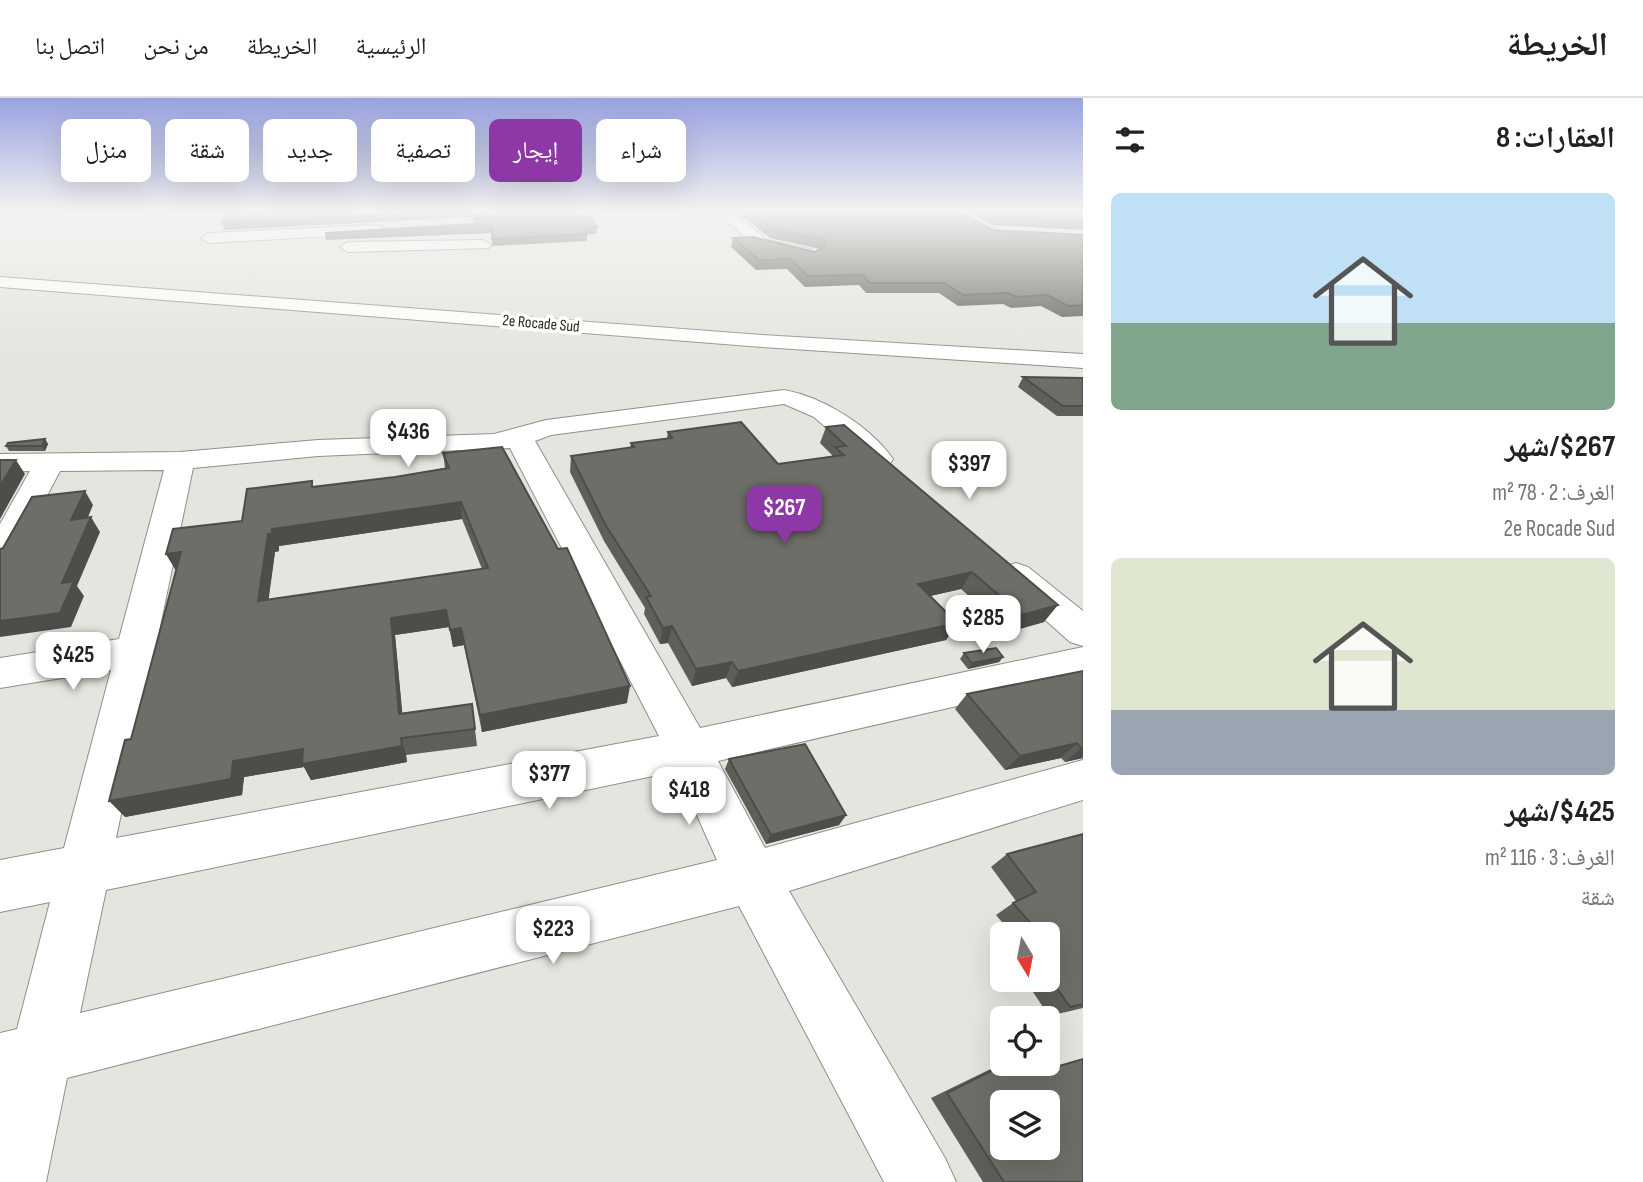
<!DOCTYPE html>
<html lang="ar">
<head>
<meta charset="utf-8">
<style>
  body { margin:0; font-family:"Sofia Sans Condensed","Noto Naskh Arabic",sans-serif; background:#f2f2f2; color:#222; direction:rtl; height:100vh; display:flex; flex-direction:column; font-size:26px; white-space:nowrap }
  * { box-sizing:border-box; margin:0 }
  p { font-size:23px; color:#767676 }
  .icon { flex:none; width:38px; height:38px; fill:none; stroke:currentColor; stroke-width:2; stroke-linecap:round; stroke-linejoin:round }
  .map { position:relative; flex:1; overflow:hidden; direction:ltr }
  .details { display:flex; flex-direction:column; background:#fff; width:560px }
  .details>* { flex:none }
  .guide { position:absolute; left:21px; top:21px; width:665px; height:63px; direction:rtl; display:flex; gap:14px }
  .needle { width:46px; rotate:170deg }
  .controls { position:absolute; left:990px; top:824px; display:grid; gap:14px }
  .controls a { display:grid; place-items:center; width:70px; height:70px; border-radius:10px; background:#fff; box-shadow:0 7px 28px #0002; font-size:35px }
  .price { position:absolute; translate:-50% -60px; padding:0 16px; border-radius:14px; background:#fff; color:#222; font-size:23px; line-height:46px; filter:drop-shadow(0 2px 4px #0008) }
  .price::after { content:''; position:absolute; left:50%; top:42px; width:21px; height:16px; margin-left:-10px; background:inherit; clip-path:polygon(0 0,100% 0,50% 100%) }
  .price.current { background:#8d38a6; color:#fff }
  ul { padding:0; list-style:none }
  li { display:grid; align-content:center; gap:14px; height:371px; padding:0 28px }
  li span { display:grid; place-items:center; height:217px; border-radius:10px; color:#555 }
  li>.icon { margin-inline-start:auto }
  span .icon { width:126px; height:126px; fill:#fffc; stroke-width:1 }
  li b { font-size:30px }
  h2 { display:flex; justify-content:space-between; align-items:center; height:84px; padding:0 28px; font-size:30px }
  .tag { padding:0 24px; border-radius:10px; background:#fff; box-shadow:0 7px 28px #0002; font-size:24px; line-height:63px }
  .tag.current { background:#8d38a6; color:#fff }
  header { display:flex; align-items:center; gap:42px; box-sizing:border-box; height:98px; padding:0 35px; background:#fff; border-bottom:2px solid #e0e0e0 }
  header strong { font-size:33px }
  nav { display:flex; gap:38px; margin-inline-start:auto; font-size:24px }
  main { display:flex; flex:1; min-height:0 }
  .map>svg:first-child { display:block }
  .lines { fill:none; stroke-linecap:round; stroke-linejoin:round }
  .minor-casing { stroke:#908f8a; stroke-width:2 }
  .highway-casing { stroke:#908f8a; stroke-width:2 }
  .minor { fill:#fff; fill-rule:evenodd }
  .highway { fill:#fff; fill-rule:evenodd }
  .wall { fill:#5f5f59; fill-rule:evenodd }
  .shaded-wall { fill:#4d4d49 }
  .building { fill:#6e6e68; stroke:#4d4d49; stroke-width:2; fill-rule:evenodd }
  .labels { text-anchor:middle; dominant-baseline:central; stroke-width:7; stroke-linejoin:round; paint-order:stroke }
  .far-street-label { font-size:16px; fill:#272725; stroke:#fffffe }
</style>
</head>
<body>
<header>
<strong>الخريطة</strong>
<nav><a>الرئيسية</a><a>الخريطة</a><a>من نحن</a><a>اتصل بنا</a></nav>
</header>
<main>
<section class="details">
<h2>العقارات: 8<svg class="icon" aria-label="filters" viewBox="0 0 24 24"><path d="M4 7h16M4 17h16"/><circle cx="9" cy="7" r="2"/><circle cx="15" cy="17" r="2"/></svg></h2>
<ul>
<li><span style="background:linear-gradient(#bfe0f5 60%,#7fa58c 0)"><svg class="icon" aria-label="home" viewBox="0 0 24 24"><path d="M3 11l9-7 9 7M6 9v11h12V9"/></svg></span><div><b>$267/شهر</b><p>الغرف: 2 · 78 m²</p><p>2e Rocade Sud</p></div></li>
<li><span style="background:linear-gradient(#dfe7d0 70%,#9aa5b1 0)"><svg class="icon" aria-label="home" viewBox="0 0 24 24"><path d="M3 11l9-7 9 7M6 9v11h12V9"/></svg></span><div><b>$425/شهر</b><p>الغرف: 3 · 116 m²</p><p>شقة</p></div></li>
</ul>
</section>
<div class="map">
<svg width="1083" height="1084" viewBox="0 0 1083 1084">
  <rect width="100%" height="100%" fill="#e5e5df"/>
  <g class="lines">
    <defs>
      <g id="minor">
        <polygon points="715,112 730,112 767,142 810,151 812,155 804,160 756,149"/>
        <polygon points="378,127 386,132 383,135 209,145 201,140 209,135"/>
        <polygon points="483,142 491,147 489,150 348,154 340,149 348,144"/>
        <path d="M784,292C823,299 870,328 893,361L889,367L879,369L869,367L814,319L784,306L551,337L535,343L700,630L1083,549V579L718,663L765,750L1083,662V702L789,793L945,1060L956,1084H884L739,808L67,980L46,1084H0V935L17,931L50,804L0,814V762L64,750L111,572L0,590V560L119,541L164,372L60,373L17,455L12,463L0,466V426L30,373L0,374V356L180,354L318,342L494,336L546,322ZM510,350L659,638L116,740L193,370L318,358ZM677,673L717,762L80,915L106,792Z"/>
        <polygon points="1016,465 1028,469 1083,513 1083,548 1070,544 1004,485 999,477 1004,469"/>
      </g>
      <polygon id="highway" points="0,179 762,237 1083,256 1083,270 762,249 0,189"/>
    </defs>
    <use href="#minor" class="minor-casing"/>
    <use href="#highway" class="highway-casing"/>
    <use href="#minor" class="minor"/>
    <use href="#highway" class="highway"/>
  </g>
  <g class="wall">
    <polygon points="229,112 584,112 597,129 596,136 587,136 587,143 492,148 492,135 326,142 325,135 474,126 476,124 469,119 225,132 222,125 230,115"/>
    <polygon points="734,112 956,112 993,132 1083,137 1083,218 1062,219 1041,208 1011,210 1003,206 958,208 939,195 866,195 859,187 805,189 787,171 756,172 731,149 733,140 815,154 820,151 770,140"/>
    <polygon points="963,112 1083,112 1083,132 993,127"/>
    <polygon points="1023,279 1083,280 1083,318 1057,318 1018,289"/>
    <polygon points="826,329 1044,524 1009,534 961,491 930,498 957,525 946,542 732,589 726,580 692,588 668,545 660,546 644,516 645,510 604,443 570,374 571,358 630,350 631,345 667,340 668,334 778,366 832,359 832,357 820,345"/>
    <polygon points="45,341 48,346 45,353 9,353 6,348"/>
    <path d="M443,355L627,605L482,634L464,547L453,549L449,529L395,537L402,615L472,606L477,648L406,657L407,664L311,682L304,669L244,679L242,697L125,719L131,641L176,472L166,456L242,423L314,389L395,379L445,370ZM462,421L482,471L268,502L275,454L279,453V448Z"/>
    <polygon points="964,555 1003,559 999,564 968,571 960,561"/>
    <polygon points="1083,573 1083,660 1065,664 1061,660 1005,672 955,611 967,596"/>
    <polygon points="729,661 846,717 839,727 766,746 725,671"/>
    <polygon points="1083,736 1083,910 1049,918 1025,882 1048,882 1048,836 1012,836 996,817 1016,803 991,769 1007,756"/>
    <polygon points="1003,965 1003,966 1045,966 1083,1084 983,1084 931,1000"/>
  </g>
  <g class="shaded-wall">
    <polygon points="45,341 48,346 45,353 42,348"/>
    <polygon points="16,362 25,376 0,421 0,388"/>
    <polygon points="85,393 93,407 81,436 71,422"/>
    <polygon points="461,404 462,421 279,448 279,453 275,454 266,521 258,503 268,436 272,431"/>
    <polygon points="91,419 100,434 77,488 84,498 71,529 0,539 0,523 62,485"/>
    <polygon points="181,454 176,473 166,456"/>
    <polygon points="972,474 961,491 908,503 918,486"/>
    <polygon points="1058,507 1044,524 1009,534 1022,517"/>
    <polygon points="446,512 449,529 395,537 404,633 399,616 391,520"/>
    <polygon points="957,525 946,542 732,589 738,573"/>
    <polygon points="672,528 668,545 660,546 663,530"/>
    <polygon points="461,530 464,547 453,549 450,532"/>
    <polygon points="1003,559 999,564 968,571 972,565"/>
    <polygon points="732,564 726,580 692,588 696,571"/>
    <polygon points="630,588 627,605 482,634 480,617"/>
    <polygon points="401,640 406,657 407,664 311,682 304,669 244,679 242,697 125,719 109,703 233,663 303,651"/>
    <polygon points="1077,645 1061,660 1005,672 1020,658"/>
    <polygon points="1083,649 1083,660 1065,664 1081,650"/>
    <polygon points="846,717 839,727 766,746 771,737"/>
  </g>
  <g class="building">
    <polygon points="233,112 584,112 597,129 583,130 587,136 492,141 492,128 325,135 474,126 479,120 468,113 222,125"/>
    <polygon points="747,112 956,112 993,132 1083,137 1083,207 1068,208 1047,197 1016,199 1008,195 963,197 944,185 870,185 862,177 808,178 790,161 759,162 733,140 753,139 815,154 826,147 824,141 773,131"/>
    <polygon points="984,112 1083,112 1083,123 997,118"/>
    <polygon points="1023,279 1083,280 1083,308 1063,308"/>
    <polygon points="741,324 778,366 844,357 835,349 846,348 826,329 844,327 1058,507 1022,517 972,474 918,486 957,525 738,573 732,564 696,571 672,528 663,530 646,499 651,498 605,426 571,358 634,349 631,345 672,340 668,334"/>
    <polygon points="45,341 42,348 6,348 8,345"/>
    <path d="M502,349L558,451L567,450L630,588L480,617L461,530L450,532L446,512L391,520L399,616L472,606L475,631L401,640L402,648L302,666L303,651L233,663L231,681L109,703L125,642L131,641L181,454L166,456L173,431L242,423L247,391L312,383V389L395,379L449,370L443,355ZM461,404L488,470L258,503L268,436H272V431Z"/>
    <polygon points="0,362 16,362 0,388"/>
    <polygon points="85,393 71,422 91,419 62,485 74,483 60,515 0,523 0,451 3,450 32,399"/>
    <polygon points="996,550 1003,559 972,565 964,555"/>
    <polygon points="1083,573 1083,649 1081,650 1077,645 1020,658 967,596"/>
    <polygon points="805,646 846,717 771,737 729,661"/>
    <polygon points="1083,736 1083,906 1070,909 1048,878 1048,860 1058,858 1048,846 1048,836 1040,836 1013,805 1036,794 1007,756"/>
    <path d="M1083,961V1084H1004L947,995L1005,966H1045L1049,971ZM1003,1004H1048V1050H1003Z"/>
  </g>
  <linearGradient id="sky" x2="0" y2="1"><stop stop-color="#99a2e1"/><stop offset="0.43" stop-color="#f3f3f1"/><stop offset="1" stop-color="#f3f3f1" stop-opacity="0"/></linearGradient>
  <rect width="1083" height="263" fill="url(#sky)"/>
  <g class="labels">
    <g class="far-street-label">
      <text transform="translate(541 226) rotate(5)">2e Rocade Sud</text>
    </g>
  </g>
</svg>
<div class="controls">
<a><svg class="needle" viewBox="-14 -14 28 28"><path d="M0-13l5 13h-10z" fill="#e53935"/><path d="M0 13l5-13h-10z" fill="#767676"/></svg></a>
<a><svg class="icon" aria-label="locate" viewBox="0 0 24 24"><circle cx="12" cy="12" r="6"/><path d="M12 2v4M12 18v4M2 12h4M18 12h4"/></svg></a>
<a><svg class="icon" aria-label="layers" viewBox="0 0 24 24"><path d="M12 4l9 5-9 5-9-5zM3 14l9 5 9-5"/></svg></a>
</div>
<b class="price" style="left:408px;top:371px">$436</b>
<b class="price" style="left:969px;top:403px">$397</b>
<b class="price current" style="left:784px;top:447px">$267</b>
<b class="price" style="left:983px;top:557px">$285</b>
<b class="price" style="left:73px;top:594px">$425</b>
<b class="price" style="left:549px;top:713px">$377</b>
<b class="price" style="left:689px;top:729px">$418</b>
<b class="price" style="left:553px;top:868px">$223</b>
<div class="guide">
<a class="tag">شراء</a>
<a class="tag current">إيجار</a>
<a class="tag">تصفية</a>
<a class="tag">جديد</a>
<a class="tag">شقة</a>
<a class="tag">منزل</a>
</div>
</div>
</main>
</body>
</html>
